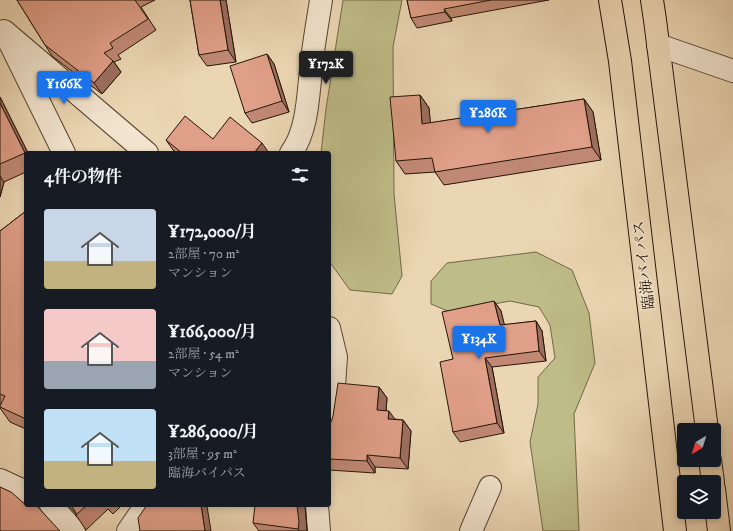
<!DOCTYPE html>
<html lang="ja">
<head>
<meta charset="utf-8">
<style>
  body { margin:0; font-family:"IM FELL DW Pica","Noto Serif JP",serif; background:#20242c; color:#f1f3f6; height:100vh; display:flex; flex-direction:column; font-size:15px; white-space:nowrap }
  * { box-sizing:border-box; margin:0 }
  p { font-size:13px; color:#9ea1a6 }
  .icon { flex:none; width:22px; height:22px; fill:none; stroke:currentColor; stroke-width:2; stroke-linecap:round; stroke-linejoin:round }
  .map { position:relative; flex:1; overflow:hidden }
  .panel { position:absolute; left:24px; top:151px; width:307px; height:356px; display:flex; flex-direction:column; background:#171b24; border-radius:4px; box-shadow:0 2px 6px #0003 }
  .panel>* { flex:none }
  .needle { width:26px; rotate:218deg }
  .fabs { position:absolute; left:677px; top:423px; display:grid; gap:8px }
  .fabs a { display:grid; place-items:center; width:44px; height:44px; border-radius:4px; background:#171b24; box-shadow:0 2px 6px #0003; font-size:20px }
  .price { position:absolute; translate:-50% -34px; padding:0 9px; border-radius:4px; background:#1a73e8; color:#fff; font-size:13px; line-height:26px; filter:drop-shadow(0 1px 2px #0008) }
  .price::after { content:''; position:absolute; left:50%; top:24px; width:12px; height:9px; margin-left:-6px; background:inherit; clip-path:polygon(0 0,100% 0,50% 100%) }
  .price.selected { background:#222; color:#fff }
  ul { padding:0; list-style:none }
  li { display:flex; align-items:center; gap:12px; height:100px; padding:0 20px }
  li span { display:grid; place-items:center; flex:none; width:112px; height:80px; border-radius:4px; color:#555 }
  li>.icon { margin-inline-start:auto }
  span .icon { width:48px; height:48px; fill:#fffc; stroke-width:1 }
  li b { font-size:17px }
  h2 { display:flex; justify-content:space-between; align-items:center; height:48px; padding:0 20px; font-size:17px }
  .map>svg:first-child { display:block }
  .green { fill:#bebc88; stroke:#726848 }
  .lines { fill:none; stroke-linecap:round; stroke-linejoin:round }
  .minor-casing { stroke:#564532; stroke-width:24 }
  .trunk-casing { stroke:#251507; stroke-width:24 }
  .minor { stroke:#f2e4ce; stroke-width:22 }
  .trunk { stroke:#ebd6b3; stroke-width:22 }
  .wall { fill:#c18975; stroke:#251507 }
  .shaded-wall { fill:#9d6f5f; stroke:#251507 }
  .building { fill:#e09f88; stroke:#251507 }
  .labels { text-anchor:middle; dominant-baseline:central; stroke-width:3; stroke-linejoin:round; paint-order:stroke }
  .street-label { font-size:15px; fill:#251507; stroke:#f2e4ce }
</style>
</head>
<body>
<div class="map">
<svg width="733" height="531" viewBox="0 0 733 531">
  <rect width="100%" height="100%" fill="#ebd6b3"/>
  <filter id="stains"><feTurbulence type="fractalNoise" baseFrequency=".005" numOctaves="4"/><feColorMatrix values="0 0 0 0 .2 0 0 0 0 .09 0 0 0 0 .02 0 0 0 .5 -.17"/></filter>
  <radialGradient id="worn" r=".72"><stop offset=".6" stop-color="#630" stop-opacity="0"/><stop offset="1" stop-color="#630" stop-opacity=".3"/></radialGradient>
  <g class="green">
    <polygon points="343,0 402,0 393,47 394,194 402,276 392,294 350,290 329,261 329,153 321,153 326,109"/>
    <polygon points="536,252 572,270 589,313 595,363 574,414 579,531 543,531 530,442 538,404 538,377 555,358 550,325 539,307 510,301 450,312 431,304 431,281 447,263"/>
  </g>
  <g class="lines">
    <defs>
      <g id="minor">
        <polyline points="4,31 147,153"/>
        <polyline points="8,39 64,153"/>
        <polyline points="658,45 733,71"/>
        <path d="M291,153C309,129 308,90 312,61C314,41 318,20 321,0"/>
        <polyline points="329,328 336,357 333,401 329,426"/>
        <polyline points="0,480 26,492"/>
        <polyline points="51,505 74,531"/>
        <polyline points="317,505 319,531"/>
        <polyline points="128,531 146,505"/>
        <polyline points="471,531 490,487"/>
      </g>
      <g id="trunk">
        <polyline points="610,0 620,61 675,531"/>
        <polyline points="652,0 655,20 707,430"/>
        <polyline points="710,460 713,482"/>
        <polyline points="714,489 719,531"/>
      </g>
    </defs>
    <use href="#minor" class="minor-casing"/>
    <use href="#trunk" class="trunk-casing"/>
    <use href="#minor" class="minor"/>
    <use href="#trunk" class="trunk"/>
  </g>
  <g class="wall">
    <polygon points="17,0 155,0 141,7 156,30 118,55 121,59 114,62 121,72 102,94 52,56 45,45"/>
    <polygon points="190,0 226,0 236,62 207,66 199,55"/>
    <polygon points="407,0 549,0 451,18 452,21 417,28 411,18"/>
    <polygon points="267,54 274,64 289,112 252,123 245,113"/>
    <polygon points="420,95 429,108 430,123 584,99 593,112 601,160 444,185 435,172 405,174 396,161"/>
    <polygon points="0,97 28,153 26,153 26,172 4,182 0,197"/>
    <polygon points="213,139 269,153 177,153 173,150 166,140"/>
    <polygon points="26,211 26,429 10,422 0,408 0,231"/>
    <polygon points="494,301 501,311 504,325 536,321 542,331 546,361 492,367 504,433 460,442 453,432 453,359"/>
    <polygon points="379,387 387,398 386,411 395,419 403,420 411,431 408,469 375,467 375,473 329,470 329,423"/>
    <polygon points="68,505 122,505 113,514 108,509 86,530 76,515 76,514"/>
    <polygon points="305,505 307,531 259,531 253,523"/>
  </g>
  <g class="shaded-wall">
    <polygon points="220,0 226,0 236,62 228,50"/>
    <polygon points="444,9 451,18 452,21 445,12"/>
    <polygon points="267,54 274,64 289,112 282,101"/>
    <polygon points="113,61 121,72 102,94 94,83"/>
    <polygon points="420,95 429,108 432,138 422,124"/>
    <polygon points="0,97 28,153 26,153 26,155 0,103"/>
    <polygon points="584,99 593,112 601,160 592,147"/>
    <polygon points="262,143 269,153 254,153"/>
    <polygon points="0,176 4,182 0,197"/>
    <polygon points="494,301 501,311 507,335 500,325"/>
    <polygon points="536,321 542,331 546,361 539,351"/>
    <polygon points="485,358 492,367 504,433 497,423"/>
    <polygon points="379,387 387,398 385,422 377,410"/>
    <polygon points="389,411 397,422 388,419"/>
    <polygon points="403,420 411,431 408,469 400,458"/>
    <polygon points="367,455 375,467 375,473 367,461"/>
    <polygon points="201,505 206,505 207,506 211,531 205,531"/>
    <polygon points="297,505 305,505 307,531 299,531 298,529"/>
  </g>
  <g class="building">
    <polygon points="17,0 135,0 148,19 110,43 113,48 104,53 113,61 94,83 45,45"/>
    <polygon points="190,0 220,0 228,50 199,55"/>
    <polygon points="407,0 491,0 444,9 445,12 411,18"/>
    <polygon points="267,54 282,101 245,113 230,66"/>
    <polygon points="420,95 422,124 584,99 592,147 435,172 432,158 396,161 390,97"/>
    <polygon points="0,103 25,153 0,164"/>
    <polygon points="185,116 213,139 230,117 262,143 254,153 182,153 166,140"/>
    <polygon points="26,211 26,419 0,407 0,406 5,396 0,394 0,231"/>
    <polygon points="494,301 500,325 536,321 539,351 485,358 497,423 453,432 440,362 453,359 442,312"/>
    <polygon points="338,383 379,387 377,410 389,411 388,419 403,420 400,458 367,455 367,461 329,459 329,423 331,422 333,416"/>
    <polygon points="0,487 11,492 26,505 27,506 28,505 36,505 58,529 60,531 0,531"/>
    <polygon points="70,505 87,505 76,515 76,513 73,508"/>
    <polygon points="147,505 201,505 205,531 140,531 138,518"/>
    <polygon points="255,505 297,505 299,522 298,529 253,523"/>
  </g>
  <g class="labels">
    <g class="street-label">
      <text transform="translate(644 265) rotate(-97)">臨海バイパス</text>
    </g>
  </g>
  <rect width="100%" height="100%" filter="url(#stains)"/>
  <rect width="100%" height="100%" fill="url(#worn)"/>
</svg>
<div class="fabs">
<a><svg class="needle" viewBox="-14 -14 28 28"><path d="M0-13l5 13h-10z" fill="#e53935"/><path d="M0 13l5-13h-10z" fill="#9ea1a6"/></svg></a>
<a><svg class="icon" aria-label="layers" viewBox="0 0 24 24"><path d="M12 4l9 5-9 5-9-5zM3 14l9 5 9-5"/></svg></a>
</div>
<b class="price selected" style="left:326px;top:85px">¥172K</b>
<b class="price" style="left:64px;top:105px">¥166K</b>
<b class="price" style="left:488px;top:134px">¥286K</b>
<b class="price" style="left:479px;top:360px">¥134K</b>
<section class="panel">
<h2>4件の物件<svg class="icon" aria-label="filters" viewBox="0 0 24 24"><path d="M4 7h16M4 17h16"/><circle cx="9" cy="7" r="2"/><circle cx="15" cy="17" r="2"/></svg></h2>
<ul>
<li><span style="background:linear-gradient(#c9d6e8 65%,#c2b280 0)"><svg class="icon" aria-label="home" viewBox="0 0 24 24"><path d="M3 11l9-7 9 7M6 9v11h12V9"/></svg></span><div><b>¥172,000/月</b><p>2部屋 · 70 m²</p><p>マンション</p></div></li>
<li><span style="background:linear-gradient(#f6c9c9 65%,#9aa5b1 0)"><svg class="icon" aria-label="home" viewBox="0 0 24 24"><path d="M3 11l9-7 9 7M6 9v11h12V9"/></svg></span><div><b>¥166,000/月</b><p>2部屋 · 54 m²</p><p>マンション</p></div></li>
<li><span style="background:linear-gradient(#bfe0f5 65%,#c2b280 0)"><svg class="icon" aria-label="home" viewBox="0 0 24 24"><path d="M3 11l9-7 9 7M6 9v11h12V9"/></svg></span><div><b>¥286,000/月</b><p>3部屋 · 95 m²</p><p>臨海バイパス</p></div></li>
</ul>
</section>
</div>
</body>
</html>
